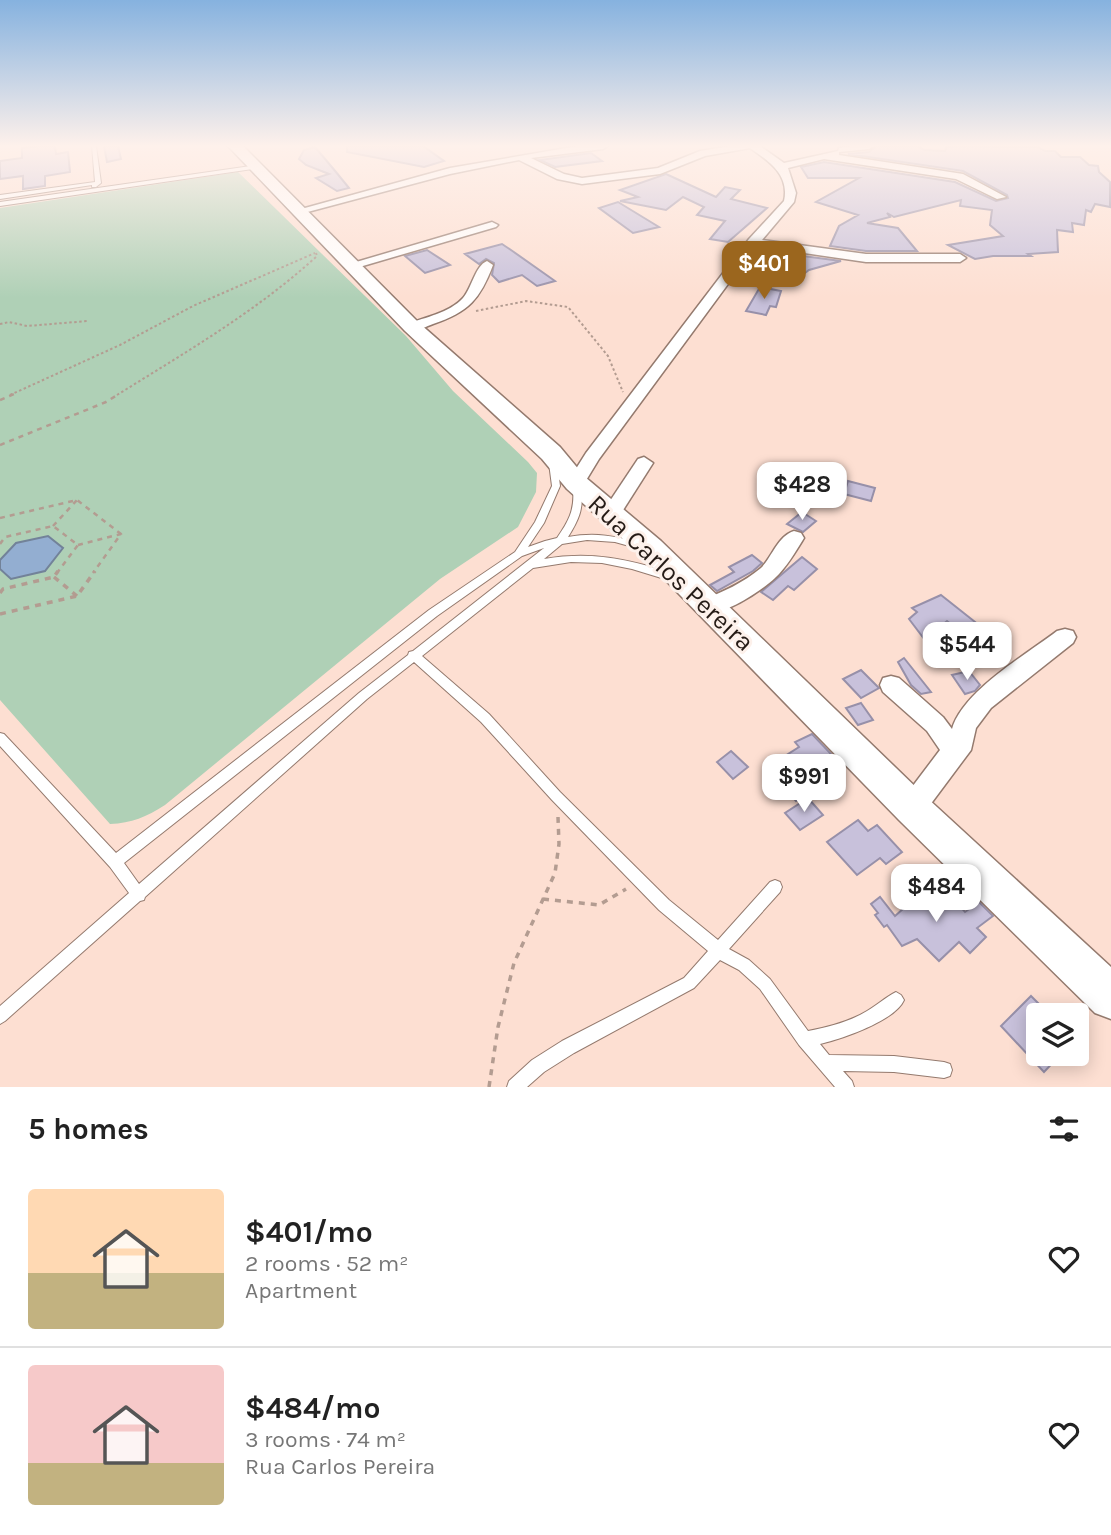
<!DOCTYPE html>
<html lang="en">
<head>
<meta charset="utf-8">
<style>
  body { margin:0; font-family:Karla,sans-serif; background:#f2f2f2; color:#222; height:100vh; display:flex; flex-direction:column; font-size:26px; white-space:nowrap }
  * { box-sizing:border-box; margin:0 }
  p { font-size:23px; color:#767676 }
  .icon { flex:none; width:38px; height:38px; fill:none; stroke:currentColor; stroke-width:2; stroke-linecap:round; stroke-linejoin:round }
  .map { position:relative; height:1087px; overflow:hidden }
  .panel { display:flex; flex-direction:column; background:#fff; flex:1 }
  .panel>* { flex:none }
  .controls { position:absolute; left:1026px; top:1003px; display:grid; gap:14px }
  .controls a { display:grid; place-items:center; width:63px; height:63px; border-radius:7px; background:#fff; box-shadow:0 4px 18px #0003; font-size:35px }
  .price { position:absolute; translate:-50% -60px; padding:0 16px; border-radius:14px; background:#fff; color:#222; font-size:23px; line-height:46px; filter:drop-shadow(0 2px 4px #0008) }
  .price::after { content:''; position:absolute; left:50%; top:42px; width:21px; height:16px; margin-left:-10px; background:inherit; clip-path:polygon(0 0,100% 0,50% 100%) }
  .price.current { background:#9b661e; color:#fff }
  ul { padding:0; list-style:none }
  li { display:flex; align-items:center; gap:21px; height:175px; padding:0 28px }
  li+li { border-top:2px solid #e0e0e0 }
  li span { display:grid; place-items:center; flex:none; width:196px; height:140px; border-radius:7px; color:#555 }
  li>.icon { margin-inline-start:auto }
  span .icon { width:84px; height:84px; fill:#fffc; stroke-width:1 }
  li b { font-size:30px }
  h2 { display:flex; justify-content:space-between; align-items:center; height:84px; padding:0 28px; font-size:30px }
  .map>svg:first-child { display:block }
  .green { fill:#afd0b6 }
  .water { fill:#93aed1; stroke:#728299; stroke-width:2 }
  .building { fill:#c8c1db; stroke:#9790a9; stroke-width:2 }
  .lines { fill:none; stroke-linecap:round; stroke-linejoin:round }
  .lane-casing { stroke:#947a6e; stroke-width:2 }
  .street-casing { stroke:#947a6e; stroke-width:3 }
  .secondary-casing { stroke:#947a6e; stroke-width:3 }
  .path-far2 { stroke:#b39c91; stroke-width:2; stroke-dasharray:2.5 2.5; stroke-linecap:butt }
  .path-far1 { stroke:#b39c91; stroke-width:2.5; stroke-dasharray:5 5; stroke-linecap:butt }
  .path { stroke:#b39c91; stroke-width:3.5; stroke-dasharray:6 6; stroke-linecap:butt }
  .lane { fill:#fff; fill-rule:evenodd }
  .street { fill:#fff; fill-rule:evenodd }
  .secondary { fill:#fff; fill-rule:evenodd }
  .labels { text-anchor:middle; dominant-baseline:central; stroke-width:6; stroke-linejoin:round; paint-order:stroke }
  .street-label { font-size:26px; fill:#251b16; stroke:#fdf1eb }
</style>
</head>
<body>
<div class="map">
<svg width="1111" height="1087" viewBox="0 0 1111 1087">
  <rect width="100%" height="100%" fill="#fddfd2"/>
  <path class="green" d="M238,172L406,336L453,391L528,462L537,473L536,492L518,527L440,579L165,805C146,817 132,823 110,824L0,700V208Z"/>
  <polygon class="water" points="48,536 63,548 45,571 11,579 0,569 0,560 16,543"/>
  <g class="building">
    <polygon points="40,146 55,146 56,154 68,152 70,172 45,176 45,186 23,189 23,176 0,179 0,161 22,158 22,148"/>
    <polygon points="104,146 118,146 121,159 107,162"/>
    <polygon points="347,146 423,146 444,161 424,167 347,152"/>
    <polygon points="876,146 918,146 924,150 945,151 946,147 957,146 1038,147 1045,151 1055,151 1061,157 1080,157 1089,165 1098,166 1099,172 1110,182 1110,207 1095,204 1091,212 1086,210 1084,225 1072,223 1073,232 1057,230 1058,252 1028,254 1031,256 993,256 975,259 948,245 1003,236 990,225 992,210 960,206 961,200 894,217 887,213 890,217 867,223 898,228 917,251 866,251 830,246 839,226 858,215 816,202 859,178 808,178 801,167 824,162 955,182 996,201 1008,198 1007,195 963,171 848,154 869,152"/>
    <polygon points="315,147 336,172 349,188 337,191 316,178 329,174 306,165 299,159 304,150"/>
    <polygon points="591,153 602,161 555,167 540,160"/>
    <polygon points="666,174 716,197 725,187 740,190 731,199 767,208 728,242 710,239 725,221 697,215 704,207 683,197 666,210 620,201 638,197 620,190"/>
    <polygon points="618,202 659,227 633,233 599,208"/>
    <polygon points="502,244 511,250 555,281 537,286 522,275 499,282 492,275 494,263 486,259 479,264 465,254"/>
    <polygon points="427,250 450,265 425,273 405,256"/>
    <polygon points="803,256 841,261 809,270 805,273 790,269"/>
    <polygon points="760,287 781,291 776,307 770,306 766,315 746,311"/>
    <polygon points="848,481 875,488 871,501 844,494"/>
    <polygon points="802,512 816,521 803,532 787,524"/>
    <polygon points="752,555 762,563 753,571 717,591 710,585 734,572 729,567"/>
    <polygon points="802,557 817,569 794,590 788,586 773,600 761,592"/>
    <polygon points="941,595 989,633 985,635 1003,652 981,661 966,646 974,643 947,621 925,640 909,619 917,612 912,608"/>
    <polygon points="904,658 931,692 921,694 911,685 898,662"/>
    <polygon points="861,670 879,688 861,698 843,679"/>
    <polygon points="969,671 980,685 975,691 965,694 952,675"/>
    <polygon points="861,703 873,720 858,725 846,708"/>
    <polygon points="812,734 831,754 818,761 833,776 796,801 766,768 799,747 795,742"/>
    <polygon points="731,751 748,767 733,779 717,762"/>
    <polygon points="808,798 823,815 800,830 785,813"/>
    <polygon points="858,820 868,831 877,825 902,852 886,864 880,858 857,875 827,842"/>
    <polygon points="947,891 965,912 979,902 993,916 977,928 986,937 970,953 959,942 939,961 917,939 902,946 887,925 884,927 875,915 878,913 871,904 880,897 895,916 913,900 922,908"/>
    <polygon points="1031,996 1050,1015 1038,1015 1038,1054 1061,1054 1044,1072 1001,1026"/>
  </g>
  <g class="lines">
    <defs>
      <g id="lane">
        <polygon points="92,146 96,146 101,183 96,187 92,187 92,185 0,199 0,195 95,182"/>
        <polygon points="257,165 259,166 259,168 0,206 0,202"/>
        <path d="M553,460L557,463L560,486L544,523L528,547L545,541L557,538C568,522 575,510 573,490L577,487L581,490C584,509 578,521 568,537C596,532 616,536 643,544L645,546L640,549L615,542L587,540L562,544L544,559C591,551 627,559 672,573L673,576L672,579L668,580L632,569L602,563L571,562L533,568L422,656L489,714L560,792L669,900L718,940L770,882L775,880L780,882L782,887L780,892L729,949L749,960L770,979L808,1031C829,1027 849,1022 867,1011C877,1005 886,997 896,992L901,995L904,1000C895,1021 841,1039 820,1044L829,1055L894,1056L944,1062L950,1064L952,1070L950,1076L944,1078L894,1072L843,1071L852,1081L854,1087H835L799,1045L760,989L739,970L720,960L694,988L574,1053L544,1072L527,1087H507L509,1081L532,1060L562,1041L684,978L708,951L659,910L552,800L481,722L414,662L367,699L145,897L144,900L140,901L5,1021L0,1024V1006L129,893L110,867L0,746V733L4,734L116,853L429,610L515,552L535,522L552,486L549,463ZM544,548L413,651L409,652L408,655L359,693L139,884L124,863L437,616L522,556Z"/>
      </g>
      <g id="street">
        <path d="M578,146H608L603,149L531,158L564,174L582,178L658,168L700,151L731,146H760L784,163L838,151L839,148L852,146H874L869,149L839,152V155L963,174L1006,197L997,199L956,179L824,159L788,168L796,193L794,202L762,240L866,254H960L966,258L960,262H866L756,246L599,459L582,487L576,489L567,483L586,453L749,239L784,201C790,175 769,161 750,148L705,156L660,174L582,184L557,179L519,160L450,174L300,214L294,211L450,168Z"/>
        <polygon points="492,222 498,225 496,227 356,268 348,268 346,265"/>
        <path d="M487,261L493,265C480,299 469,312 433,324C425,327 416,332 407,330V324C426,317 449,313 463,298C472,288 475,266 487,261Z"/>
        <polygon points="644,457 653,463 618,518 604,518 602,514 604,510 638,459"/>
        <path d="M794,531L801,533L804,538C796,551 786,568 775,578C760,592 721,618 702,612L699,606L702,600C723,592 743,583 761,568C772,557 778,536 794,531Z"/>
        <path d="M1065,629L1073,631L1076,637L1073,643L991,708L976,728L971,750L921,817L912,820L903,817L899,808L903,799L940,750L927,731L883,692L880,685L883,678L891,676L899,678L943,717L952,729C963,691 1027,654 1057,631Z"/>
      </g>
      <polygon id="secondary" points="228,146 243,146 419,323 560,447 585,477 661,541 925,796 1111,967 1111,1019 1095,1013 899,820 641,555 567,489 542,459 405,331"/>
    </defs>
    <use href="#lane" class="lane-casing"/>
    <use href="#street" class="street-casing"/>
    <use href="#secondary" class="secondary-casing"/>
    <g class="path-far2">
      <polyline points="476,311 526,301 568,307 608,356 623,392"/>
      <polyline points="0,324 9,322 27,326 88,321"/>
      <polyline points="10,395 120,345 193,306 315,253"/>
      <path d="M117,395C186,352 257,311 317,256L316,253"/>
    </g>
    <g class="path-far1">
      <polyline points="0,400 14,394"/>
      <polyline points="0,445 106,402 119,394"/>
      <polyline points="0,518 77,500 121,534 93,573"/>
      <polyline points="53,526 77,500"/>
      <polyline points="0,544 5,537 53,526 78,545 57,573"/>
      <polyline points="78,545 121,534"/>
    </g>
    <g class="path">
      <polyline points="54,577 77,596"/>
      <polyline points="0,593 3,589 54,577 58,571"/>
      <polyline points="0,614 77,596 95,571"/>
      <polyline points="543,899 599,905 626,889"/>
      <polyline points="489,1087 498,1027 514,963 555,873 559,844 558,817"/>
    </g>
    <use href="#lane" class="lane"/>
    <use href="#street" class="street"/>
    <use href="#secondary" class="secondary"/>
  </g>
  <linearGradient id="sky" x2="0" y2="1"><stop stop-color="#86b2df"/><stop offset="0.49" stop-color="#fef1eb"/><stop offset="1" stop-color="#fef1eb" stop-opacity="0"/></linearGradient>
  <rect width="1111" height="298" fill="url(#sky)"/>
  <g class="labels">
    <g class="street-label">
      <text transform="translate(671 573) rotate(43)">Rua Carlos Pereira</text>
    </g>
  </g>
</svg>
<div class="controls">
<a><svg class="icon" aria-label="layers" viewBox="0 0 24 24"><path d="M12 4l9 5-9 5-9-5zM3 14l9 5 9-5"/></svg></a>
</div>
<b class="price current" style="left:764px;top:301px">$401</b>
<b class="price" style="left:802px;top:522px">$428</b>
<b class="price" style="left:967px;top:682px">$544</b>
<b class="price" style="left:804px;top:814px">$991</b>
<b class="price" style="left:936px;top:924px">$484</b>
</div>
<section class="panel">
<h2>5 homes<svg class="icon" aria-label="filters" viewBox="0 0 24 24"><path d="M4 7h16M4 17h16"/><circle cx="9" cy="7" r="2"/><circle cx="15" cy="17" r="2"/></svg></h2>
<ul>
<li><span style="background:linear-gradient(#ffd9b3 60%,#c2b280 0)"><svg class="icon" aria-label="home" viewBox="0 0 24 24"><path d="M3 11l9-7 9 7M6 9v11h12V9"/></svg></span><div><b>$401/mo</b><p>2 rooms · 52 m²</p><p>Apartment</p></div><svg class="icon" aria-label="heart" viewBox="0 0 24 24"><path d="M12 20l-8-8c-3-5 5-10 8-4 3-6 11-1 8 4z"/></svg></li>
<li><span style="background:linear-gradient(#f6c9c9 70%,#c2b280 0)"><svg class="icon" aria-label="home" viewBox="0 0 24 24"><path d="M3 11l9-7 9 7M6 9v11h12V9"/></svg></span><div><b>$484/mo</b><p>3 rooms · 74 m²</p><p>Rua Carlos Pereira</p></div><svg class="icon" aria-label="heart" viewBox="0 0 24 24"><path d="M12 20l-8-8c-3-5 5-10 8-4 3-6 11-1 8 4z"/></svg></li>
</ul>
</section>
</body>
</html>
